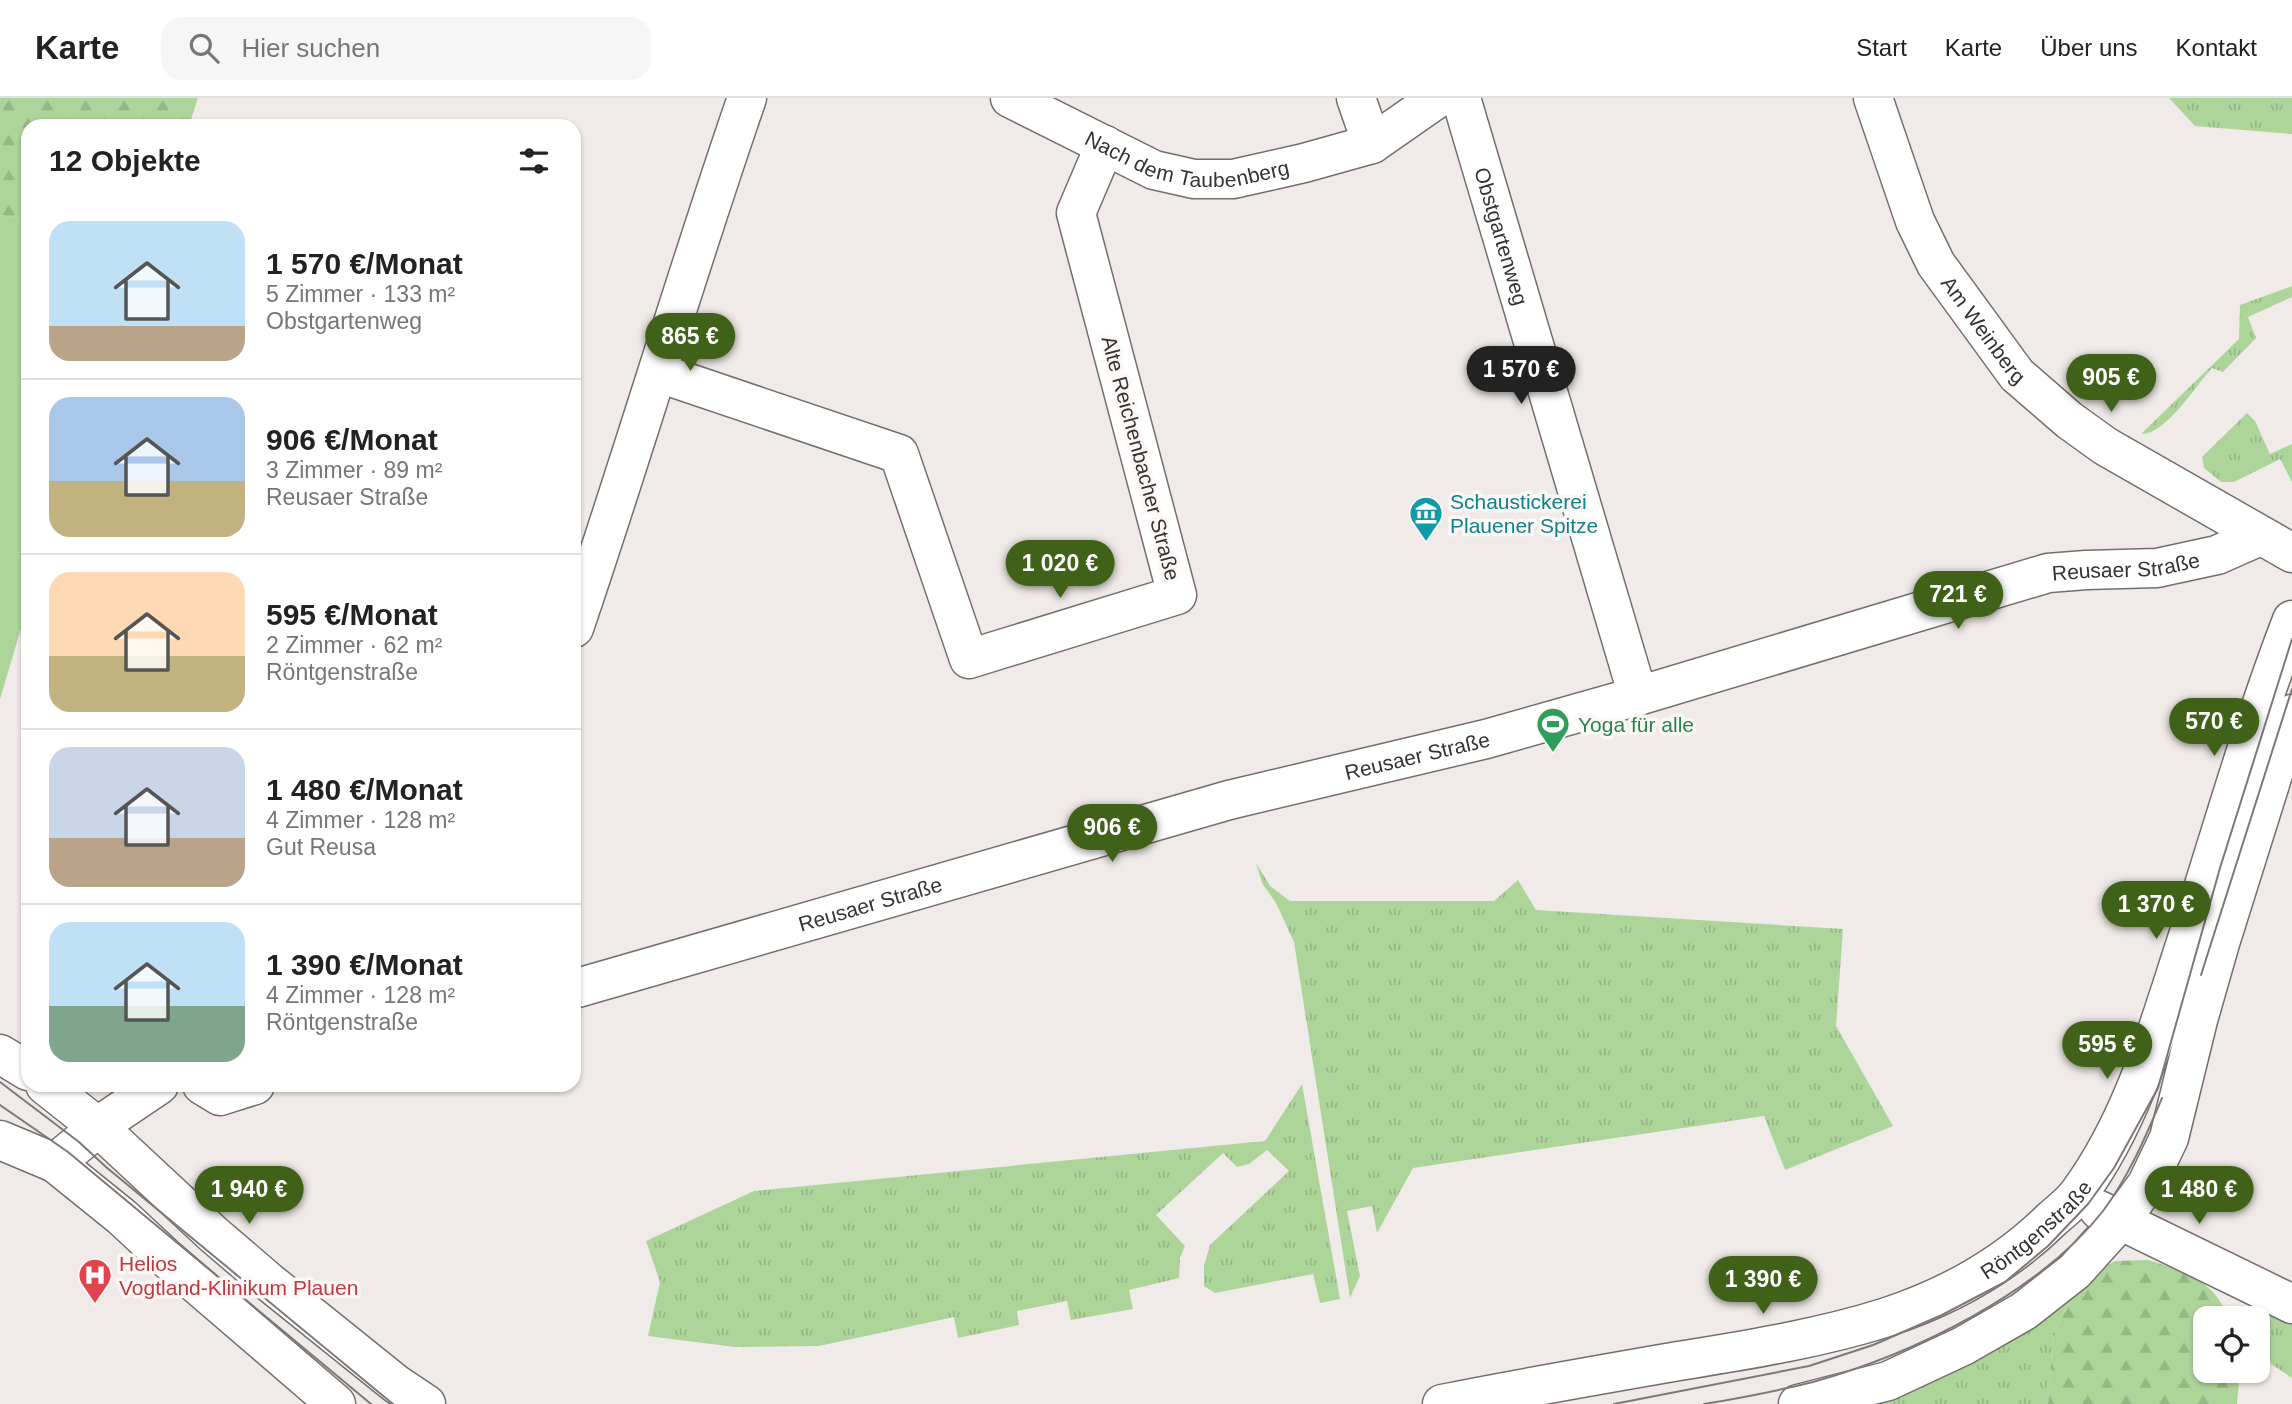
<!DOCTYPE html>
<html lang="de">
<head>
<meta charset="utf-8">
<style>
  body { margin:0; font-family:Helvetica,sans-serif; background:#f6f6f6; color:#222; height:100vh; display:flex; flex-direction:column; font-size:26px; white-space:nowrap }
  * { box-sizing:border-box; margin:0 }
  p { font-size:23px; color:#767676 }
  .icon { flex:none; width:38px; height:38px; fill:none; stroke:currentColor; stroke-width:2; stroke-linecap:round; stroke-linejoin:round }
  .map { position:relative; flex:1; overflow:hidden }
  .side { position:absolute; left:21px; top:21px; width:560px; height:973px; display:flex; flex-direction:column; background:#fff; border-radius:21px; box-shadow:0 2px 5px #0004 }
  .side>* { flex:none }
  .buttons { position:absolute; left:2193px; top:1208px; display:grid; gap:14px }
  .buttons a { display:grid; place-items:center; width:77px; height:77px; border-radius:14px; background:#fff; box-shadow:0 2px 5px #0004; font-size:35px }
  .price { position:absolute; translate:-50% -60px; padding:0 16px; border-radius:24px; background:#3f6118; color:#fff; font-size:23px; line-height:46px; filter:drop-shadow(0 2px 4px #0008) }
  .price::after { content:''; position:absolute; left:50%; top:42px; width:21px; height:16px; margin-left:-10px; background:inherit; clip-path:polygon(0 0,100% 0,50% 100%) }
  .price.selected { background:#222; color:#fff }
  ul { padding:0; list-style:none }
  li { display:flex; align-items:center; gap:21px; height:175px; padding:0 28px }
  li+li { border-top:2px solid #e0e0e0 }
  li span { display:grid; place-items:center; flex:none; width:196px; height:140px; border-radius:21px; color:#555 }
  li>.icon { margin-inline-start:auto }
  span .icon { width:84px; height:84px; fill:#fffc; stroke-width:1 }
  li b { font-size:30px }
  h2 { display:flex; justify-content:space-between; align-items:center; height:84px; padding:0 28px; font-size:30px }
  header { display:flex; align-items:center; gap:42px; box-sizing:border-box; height:98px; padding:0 35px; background:#fff; border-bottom:2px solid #e0e0e0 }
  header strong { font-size:33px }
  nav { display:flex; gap:38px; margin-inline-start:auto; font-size:24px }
  .search { width:490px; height:63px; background:#f6f6f6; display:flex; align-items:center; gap:18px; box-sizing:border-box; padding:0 24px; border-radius:21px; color:#767676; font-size:26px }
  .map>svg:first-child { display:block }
  .grass { fill:url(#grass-tufts) }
  .forest { fill:url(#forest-firs) }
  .pitch { fill:#add59a }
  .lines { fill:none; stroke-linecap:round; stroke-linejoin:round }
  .minor-casing { stroke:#736f6d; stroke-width:41 }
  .minor { stroke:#fff; stroke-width:38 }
  .tram { stroke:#7d7978; stroke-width:2 }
  .labels { text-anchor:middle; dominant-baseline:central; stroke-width:7; stroke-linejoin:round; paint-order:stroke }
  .street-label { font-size:21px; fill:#353332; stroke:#fdf8f5 }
  .culture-label { font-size:21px; fill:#0d838f; stroke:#fdf8f5; text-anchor:start }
  .leisure-label { font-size:21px; fill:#27864d; stroke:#fdf8f5; text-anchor:start }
  .health-label { font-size:21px; fill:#be3a42; stroke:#fdf8f5; text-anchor:start }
</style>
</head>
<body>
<header>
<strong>Karte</strong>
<div class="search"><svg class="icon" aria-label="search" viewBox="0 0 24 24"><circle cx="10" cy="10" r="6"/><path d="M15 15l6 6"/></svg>Hier suchen</div>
<nav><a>Start</a><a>Karte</a><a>Über uns</a><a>Kontakt</a></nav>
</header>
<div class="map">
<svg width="2292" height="1306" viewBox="0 0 2292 1306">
  <defs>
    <pattern id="grass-tufts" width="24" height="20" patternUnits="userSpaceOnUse" patternTransform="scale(1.75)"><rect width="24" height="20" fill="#add59a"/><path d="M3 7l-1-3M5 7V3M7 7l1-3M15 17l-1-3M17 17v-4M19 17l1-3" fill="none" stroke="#95b785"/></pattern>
    <pattern id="forest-firs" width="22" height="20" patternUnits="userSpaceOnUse" patternTransform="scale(1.75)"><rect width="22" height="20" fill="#add59a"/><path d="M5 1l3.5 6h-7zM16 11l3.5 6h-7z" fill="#95b785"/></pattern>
  </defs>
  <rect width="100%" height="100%" fill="#f0ebe8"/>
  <g class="grass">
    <polygon points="2169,0 2292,0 2292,36 2195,28"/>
    <path d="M2292,188V199L2248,219L2256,240L2223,274L2212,270C2195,288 2167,336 2141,336L2239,241L2240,207Z"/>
    <polygon points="2247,315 2255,323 2270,356 2292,346 2292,384 2280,361 2234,384 2221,384 2204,370 2202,359"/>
    <polygon points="1256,765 1270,788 1290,803 1494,803 1518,782 1536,812 1843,831 1836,928 1893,1028 1785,1072 1764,1018 1413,1070 1377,1135 1372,1108 1347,1113 1360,1178 1350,1200 1294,844 1276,805 1262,785"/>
    <polygon points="1302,986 1340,1201 1320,1205 1313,1176 1215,1195 1204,1188 1204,1168 1210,1147 1289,1073 1267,1052 1249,1066 1237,1069 1223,1055 1156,1117 1185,1148 1180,1160 1179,1180 1129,1192 1133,1211 1071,1222 1067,1203 1017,1213 1019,1227 958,1240 954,1219 819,1248 735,1249 648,1238 660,1184 646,1143 754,1093 1265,1043"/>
    <polygon points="2080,1182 2053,1235 2048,1306 1878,1306 1911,1292"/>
    <polygon points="2265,1213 2292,1223 2292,1280 2271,1266 2258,1223 2260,1217"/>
  </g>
  <g class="forest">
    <polygon points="0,0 198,0 189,28 28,28 28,122 0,117"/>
    <path d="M2148,1162C2183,1173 2215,1182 2228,1220H2205V1272H2240L2237,1306H2048L2053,1235L2080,1182L2115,1163Z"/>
  </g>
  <polygon class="pitch" points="0,117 28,122 28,507 0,601"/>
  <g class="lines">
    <defs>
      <g id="minor">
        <path id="s1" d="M1010,0L1154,72L1194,81H1233L1304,65L1372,46L1438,0"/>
        <polyline points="1356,0 1372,46"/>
        <path id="s2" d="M1461,0L1638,598"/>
        <path id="s3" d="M1873,0L1915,123L1936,166L2017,277L2069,322L2105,348L2292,455"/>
        <polyline points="659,275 899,356 969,561 1177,497 1076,115 1105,47"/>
        <path d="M574,530C634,354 686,176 747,0"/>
        <path id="s4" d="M574,891L1229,702L1486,641L1638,598L2048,475L2086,472L2157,470L2217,457L2260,438"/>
        <polyline points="0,956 28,973"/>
        <polyline points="45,987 98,1029 213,1136 269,1184 396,1286 426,1306"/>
        <polyline points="202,987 220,998 255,987"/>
        <polyline points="0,1042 55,1065 122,1119 165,1159 336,1306"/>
        <polyline points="55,1065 107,1022 159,987"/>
        <polyline points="2099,1112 2292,1206"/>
        <path id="s5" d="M1442,1306C1517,1291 1592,1278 1667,1265C1739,1253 1814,1242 1884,1220C1946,1200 2004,1168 2051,1122C2061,1113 2072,1105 2079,1095C2136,1017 2160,922 2190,832C2223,728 2253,623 2292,522"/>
        <polyline points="1798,1306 1888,1283 1963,1248 2024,1213 2075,1173 2120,1123 2147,1086 2169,1040 2198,922 2220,845 2292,616"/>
      </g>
    </defs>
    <use href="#minor" class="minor-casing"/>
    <use href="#minor" class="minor"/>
    <g class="tram">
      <polyline points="2201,877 2292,591"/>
      <polyline points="0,984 79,1044 106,1069 393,1306"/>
      <polyline points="0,1007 68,1054 371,1306"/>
      <polyline points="1614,1306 1809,1268 1873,1247 1942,1217 2005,1184 2048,1148 2088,1106 2114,1070 2158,990 2220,770 2292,541"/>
      <path d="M1704,1306C1740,1300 1777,1293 1813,1284C1913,1256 2038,1196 2103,1113C2129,1078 2145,1040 2162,1000"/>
    </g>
  </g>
  <defs>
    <symbol id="museum-pin" viewBox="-11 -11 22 30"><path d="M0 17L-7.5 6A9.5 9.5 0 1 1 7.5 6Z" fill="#0f9aa8" stroke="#fdf8f5"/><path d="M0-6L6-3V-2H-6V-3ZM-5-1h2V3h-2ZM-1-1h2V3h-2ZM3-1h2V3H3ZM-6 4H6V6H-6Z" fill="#fff"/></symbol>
    <symbol id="stadium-pin" viewBox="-11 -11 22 30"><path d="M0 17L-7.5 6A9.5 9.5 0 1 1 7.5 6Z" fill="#2e9e5b" stroke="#fdf8f5"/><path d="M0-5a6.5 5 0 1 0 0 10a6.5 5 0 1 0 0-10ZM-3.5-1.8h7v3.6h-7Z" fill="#fff"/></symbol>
    <symbol id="hospital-pin" viewBox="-11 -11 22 30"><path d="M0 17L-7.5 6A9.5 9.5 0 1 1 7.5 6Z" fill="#e0444e" stroke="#fdf8f5"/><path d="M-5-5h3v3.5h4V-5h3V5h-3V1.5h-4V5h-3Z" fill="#fff"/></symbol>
  </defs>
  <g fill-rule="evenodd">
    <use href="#museum-pin" x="1407" y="396" width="38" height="52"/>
    <use href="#stadium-pin" x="1534" y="607" width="38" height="52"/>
    <use href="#hospital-pin" x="76" y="1158" width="38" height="52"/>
  </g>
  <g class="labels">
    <g class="street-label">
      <text stroke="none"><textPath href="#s1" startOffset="192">Nach dem Taubenberg</textPath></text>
      <text stroke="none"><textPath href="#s2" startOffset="144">Obstgartenweg</textPath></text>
      <text stroke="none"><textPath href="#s3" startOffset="259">Am Weinberg</textPath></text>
      <text transform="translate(1141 360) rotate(75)">Alte Reichenbacher Straße</text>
      <text stroke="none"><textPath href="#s4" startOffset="1610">Reusaer Straße</textPath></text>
      <text stroke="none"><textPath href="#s4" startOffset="875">Reusaer Straße</textPath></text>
      <text stroke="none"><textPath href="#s4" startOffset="308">Reusaer Straße</textPath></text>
      <text stroke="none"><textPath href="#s5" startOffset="628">Röntgenstraße</textPath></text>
    </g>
    <g class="culture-label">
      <text x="1450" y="403">Schaustickerei<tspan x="1450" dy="24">Plauener Spitze</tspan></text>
    </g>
    <g class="leisure-label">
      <text x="1578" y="626">Yoga für alle</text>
    </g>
    <g class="health-label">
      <text x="119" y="1165">Helios<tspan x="119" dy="24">Vogtland-Klinikum Plauen</tspan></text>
    </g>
  </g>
</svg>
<div class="buttons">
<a><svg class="icon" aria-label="locate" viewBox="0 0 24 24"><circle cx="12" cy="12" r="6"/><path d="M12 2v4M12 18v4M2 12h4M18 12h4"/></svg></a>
</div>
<b class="price" style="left:690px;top:275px">865 €</b>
<b class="price selected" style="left:1521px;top:308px">1 570 €</b>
<b class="price" style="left:2111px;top:316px">905 €</b>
<b class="price" style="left:1060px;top:502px">1 020 €</b>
<b class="price" style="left:1958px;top:533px">721 €</b>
<b class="price" style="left:2214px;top:660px">570 €</b>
<b class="price" style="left:1112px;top:766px">906 €</b>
<b class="price" style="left:2156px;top:843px">1 370 €</b>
<b class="price" style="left:2107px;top:983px">595 €</b>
<b class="price" style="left:249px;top:1128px">1 940 €</b>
<b class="price" style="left:2199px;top:1128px">1 480 €</b>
<b class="price" style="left:1763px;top:1218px">1 390 €</b>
<section class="side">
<h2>12 Objekte<svg class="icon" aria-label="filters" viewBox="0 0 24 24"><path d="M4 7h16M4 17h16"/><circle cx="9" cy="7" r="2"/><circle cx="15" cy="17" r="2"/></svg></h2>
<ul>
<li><span style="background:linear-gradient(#bfe0f5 75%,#b9a48a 0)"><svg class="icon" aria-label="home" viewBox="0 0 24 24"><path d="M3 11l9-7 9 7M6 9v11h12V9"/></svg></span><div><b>1 570 €/Monat</b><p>5 Zimmer · 133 m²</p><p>Obstgartenweg</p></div></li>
<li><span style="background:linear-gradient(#a9c7e8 60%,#c2b280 0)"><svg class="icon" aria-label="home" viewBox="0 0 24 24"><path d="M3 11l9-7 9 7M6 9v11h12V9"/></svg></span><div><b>906 €/Monat</b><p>3 Zimmer · 89 m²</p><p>Reusaer Straße</p></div></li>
<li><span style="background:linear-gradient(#ffd9b3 60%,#c2b280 0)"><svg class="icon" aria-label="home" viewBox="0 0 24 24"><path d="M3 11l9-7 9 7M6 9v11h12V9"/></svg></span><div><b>595 €/Monat</b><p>2 Zimmer · 62 m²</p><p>Röntgenstraße</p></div></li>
<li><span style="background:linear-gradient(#c9d6e8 65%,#b9a48a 0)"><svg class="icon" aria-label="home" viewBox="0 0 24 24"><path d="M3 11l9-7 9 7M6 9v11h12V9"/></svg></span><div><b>1 480 €/Monat</b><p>4 Zimmer · 128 m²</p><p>Gut Reusa</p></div></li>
<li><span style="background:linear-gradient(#bfe0f5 60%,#7fa58c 0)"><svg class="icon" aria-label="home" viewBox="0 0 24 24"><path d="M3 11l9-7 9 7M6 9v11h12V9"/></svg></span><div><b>1 390 €/Monat</b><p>4 Zimmer · 128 m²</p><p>Röntgenstraße</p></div></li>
</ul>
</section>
</div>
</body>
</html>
